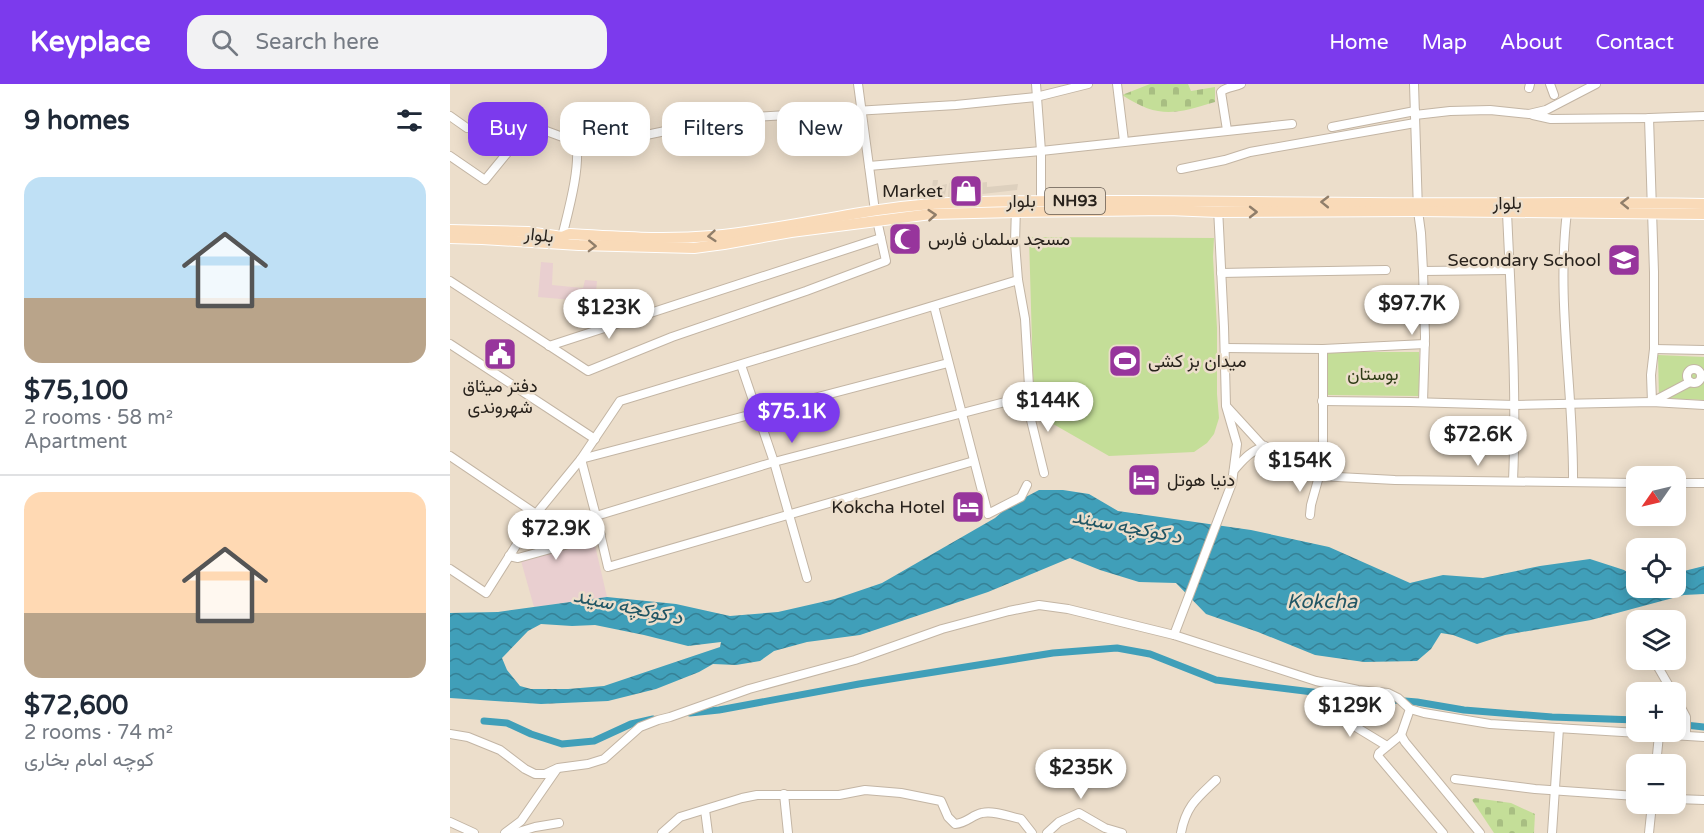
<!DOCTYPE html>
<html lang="en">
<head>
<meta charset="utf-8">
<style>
  body { margin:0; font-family:"Varela Round",Vazirmatn,sans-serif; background:#f2f2f3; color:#1f2937; height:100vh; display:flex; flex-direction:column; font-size:22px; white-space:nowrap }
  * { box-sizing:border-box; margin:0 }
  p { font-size:20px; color:#747a83 }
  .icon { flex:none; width:33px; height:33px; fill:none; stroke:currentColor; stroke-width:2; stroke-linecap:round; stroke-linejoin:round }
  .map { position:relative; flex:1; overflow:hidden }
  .drawer { display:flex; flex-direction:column; background:#fff; width:450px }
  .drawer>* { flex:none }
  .guide { position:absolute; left:18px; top:18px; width:570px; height:54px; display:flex; gap:12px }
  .needle { width:39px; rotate:236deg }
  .buttons { position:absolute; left:1176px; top:382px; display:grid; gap:12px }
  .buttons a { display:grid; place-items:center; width:60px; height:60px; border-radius:12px; background:#fff; box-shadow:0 3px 15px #0003; font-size:30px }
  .price { position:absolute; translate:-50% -51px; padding:0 14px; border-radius:21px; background:#fff; color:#222; font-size:20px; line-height:39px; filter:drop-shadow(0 2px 3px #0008) }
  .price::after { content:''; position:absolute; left:50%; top:36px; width:18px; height:14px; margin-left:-9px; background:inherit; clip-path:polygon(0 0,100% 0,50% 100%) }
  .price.selected { background:#7c3aed; color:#fff }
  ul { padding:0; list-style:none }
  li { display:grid; align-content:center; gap:12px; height:318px; padding:0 24px }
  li+li { border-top:2px solid #e0e1e3 }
  li span { display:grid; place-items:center; height:186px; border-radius:18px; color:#555 }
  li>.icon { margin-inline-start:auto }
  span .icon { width:108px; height:108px; fill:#fffc; stroke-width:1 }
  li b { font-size:26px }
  h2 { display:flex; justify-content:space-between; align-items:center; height:72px; padding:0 24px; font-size:26px }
  .tag { padding:0 21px; border-radius:18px; background:#fff; box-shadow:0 3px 15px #0003; font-size:21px; line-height:54px }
  .tag.selected { background:#7c3aed; color:#fff }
  header { display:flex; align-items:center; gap:36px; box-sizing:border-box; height:84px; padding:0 30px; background:#7c3aed; color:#fff }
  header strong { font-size:28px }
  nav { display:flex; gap:33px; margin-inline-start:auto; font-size:21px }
  .search { width:420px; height:54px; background:#f2f2f3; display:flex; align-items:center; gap:15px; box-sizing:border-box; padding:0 21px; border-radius:18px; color:#747a83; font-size:22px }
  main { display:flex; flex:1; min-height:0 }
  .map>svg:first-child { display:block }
  .commercial { fill:#ddd0be }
  .education { fill:#e9cfd0 }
  .cemetery { fill:url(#cemetery-stones) }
  .park { fill:#c4de98 }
  .water { fill:url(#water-waves); fill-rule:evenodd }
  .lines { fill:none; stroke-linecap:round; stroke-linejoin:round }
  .canal { stroke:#409fb9; stroke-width:7 }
  .minor-casing { stroke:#c3b5a4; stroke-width:10 }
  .major-casing { stroke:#fff; stroke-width:12 }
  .minor { stroke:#fff; stroke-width:8 }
  .major { stroke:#f9dab8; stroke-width:10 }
  .oneway { stroke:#907e6a }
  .labels { text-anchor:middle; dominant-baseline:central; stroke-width:5; stroke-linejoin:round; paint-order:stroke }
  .shield { fill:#ecdecb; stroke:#635a50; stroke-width:1.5 }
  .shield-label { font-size:16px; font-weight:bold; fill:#28221c }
  .poi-label { font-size:18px; fill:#28221c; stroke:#ecdecb; text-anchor:end }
  .street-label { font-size:18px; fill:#28221c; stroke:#ecdecb }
  .park-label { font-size:18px; fill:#303c17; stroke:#ecdecb }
  .water-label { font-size:20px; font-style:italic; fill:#215664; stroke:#ecdecb }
</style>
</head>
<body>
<header>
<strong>Keyplace</strong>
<div class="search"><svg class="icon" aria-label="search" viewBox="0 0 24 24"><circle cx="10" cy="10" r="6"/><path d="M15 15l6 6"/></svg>Search here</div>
<nav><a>Home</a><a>Map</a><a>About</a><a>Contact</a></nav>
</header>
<main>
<section class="drawer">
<h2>9 homes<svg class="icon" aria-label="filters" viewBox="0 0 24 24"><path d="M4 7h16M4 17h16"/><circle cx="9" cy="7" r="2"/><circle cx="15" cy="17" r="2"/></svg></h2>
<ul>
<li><span style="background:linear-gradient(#bfe0f5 65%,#b9a48a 0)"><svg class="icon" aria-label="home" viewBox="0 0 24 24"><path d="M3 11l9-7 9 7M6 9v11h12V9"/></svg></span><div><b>$75,100</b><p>2 rooms · 58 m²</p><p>Apartment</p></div></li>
<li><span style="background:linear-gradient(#ffd9b3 65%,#b9a48a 0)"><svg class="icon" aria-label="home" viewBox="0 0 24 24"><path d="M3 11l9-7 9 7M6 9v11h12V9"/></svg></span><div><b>$72,600</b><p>2 rooms · 74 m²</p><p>کوچه امام بخاری</p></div></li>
</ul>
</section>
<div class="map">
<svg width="1254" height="749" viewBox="0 0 1254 749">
  <defs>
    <pattern id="cemetery-stones" width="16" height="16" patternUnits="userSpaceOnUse" patternTransform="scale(1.5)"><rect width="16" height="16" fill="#c4de98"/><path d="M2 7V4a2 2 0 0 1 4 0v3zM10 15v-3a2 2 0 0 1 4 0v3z" fill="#a8be82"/></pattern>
    <pattern id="water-waves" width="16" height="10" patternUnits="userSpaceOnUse" patternTransform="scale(1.5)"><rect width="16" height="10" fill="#409fb9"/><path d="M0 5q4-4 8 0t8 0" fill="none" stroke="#368196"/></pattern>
  </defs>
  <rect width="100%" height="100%" fill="#ecdecb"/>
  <g class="commercial">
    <polygon points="483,96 488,96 487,105 491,105 492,101 497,100 495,111 440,115 441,107 482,104"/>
    <polygon points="522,97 522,104 527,103 528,99 537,98 537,103 568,100 567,106 498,114 499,99 504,98 503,104 510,104 511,98"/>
  </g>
  <g class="education">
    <polygon points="91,178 103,179 102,201 133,204 135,196 147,197 145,218 88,213"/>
    <polygon points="144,457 157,513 84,523 71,477"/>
  </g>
  <g class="cemetery">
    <path d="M700,0H738L741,7L765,3V18C725,30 709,35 672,11Z"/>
    <polygon points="1025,714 1061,719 1085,730 1084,749 1044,749 1022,716"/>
  </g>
  <g class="park">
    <polygon points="579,153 764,154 763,173 767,244 767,310 769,334 764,350 757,359 744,368 659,372 584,329"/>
    <polygon points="878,268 969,268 969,312 878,311"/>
    <polygon points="1208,271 1254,273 1254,316 1209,314"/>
  </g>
  <path class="water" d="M589,406H613L639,410L668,427L801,446L879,463L960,499L993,491L1033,494L1090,482L1140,475L1174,486L1186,494V504H1226V489L1254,482V510L1234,511L1141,536L1055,551L1027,560L1003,551L991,549L981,565L967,577L914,578L865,571L808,548L756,530L726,499L689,498L650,486L620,474L538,508L410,551L357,558L324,567L310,577L286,581L263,580L249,588L206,605L158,617L91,620L0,614V529L48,528L157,513L226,520L280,532L328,528L385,515L432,499L545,434L559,422ZM91,540L122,542L145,541L194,551L238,562L271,558L270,563L154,602L118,605H81L70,602L57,586L52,574L78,547Z"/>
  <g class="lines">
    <g class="canal">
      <polyline points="240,629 269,626 409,600 603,569 667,564 700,570 766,596 895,612 967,618 1014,626 1102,633 1186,636"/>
      <polyline points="34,637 57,639 81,650 112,660 144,657 181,640 203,635"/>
      <polyline points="1226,640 1254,643"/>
    </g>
    <defs>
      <g id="minor">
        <polyline points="586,0 591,67 591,117"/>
        <polyline points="667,0 674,57"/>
        <polyline points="964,0 968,127 971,149 973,187 1059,186"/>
        <polyline points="1100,0 1104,11"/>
        <polyline points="1079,4 1080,0"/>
        <polyline points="965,31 1000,27 1040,26 1079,30 1096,26 1146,0"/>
        <polyline points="1083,31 1101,35 1199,34 1254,32"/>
        <polyline points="0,32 17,44"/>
        <polyline points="1199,34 1204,188 1204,265 1201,291 1202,318 1240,298"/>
        <polyline points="882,43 965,27"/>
        <path d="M777,46L771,8C775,3 785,3 791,0"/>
        <polyline points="0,72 35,96 80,41 126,58"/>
        <polyline points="419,82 591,67 842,40"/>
        <polyline points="731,85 775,76 800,68 965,39"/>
        <polyline points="566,122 565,159 568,196 575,235 581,336 594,389"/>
        <path d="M1057,128C1061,218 1067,307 1063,397"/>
        <path d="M1117,128C1106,218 1124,308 1123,398"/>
        <path d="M112,153C118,128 131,83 126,58L182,54L239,42L288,34L506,21L586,13L638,0"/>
        <polyline points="973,187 975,253 973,318"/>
        <polyline points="771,189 936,186"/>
        <polyline points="0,197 138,287 222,253 356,207 436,177 425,127 408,0"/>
        <polyline points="484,222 538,430 571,413 577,401"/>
        <polyline points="0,260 145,355"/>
        <polyline points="99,262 431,154"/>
        <polyline points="775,264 873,265 975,260"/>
        <polyline points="1204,265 1254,266"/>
        <polyline points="498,279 131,375 146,432 324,378 578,312"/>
        <polyline points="291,281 324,378 357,494"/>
        <circle cx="1244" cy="292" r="7"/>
        <polyline points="872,317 960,318 1065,321 1202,318 1254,321"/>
        <polyline points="777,323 810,359 826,372 848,384 869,392 945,396 1186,399"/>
        <polyline points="0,372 86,430"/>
        <path d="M784,386C794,375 799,368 815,362"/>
        <polyline points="1226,399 1254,399"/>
        <polyline points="860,431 861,421 873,378 873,265"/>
        <polyline points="146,432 158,483 524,377"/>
        <polyline points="59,472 68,474 151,451"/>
        <polyline points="0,485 36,509 86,430 131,375 170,317 568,196"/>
        <polyline points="724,551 782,399 787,360 776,322 774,243 768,124"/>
        <polyline points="1204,576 1223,609"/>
        <polyline points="1226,614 1236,633 1236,651"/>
        <polyline points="960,625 951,651 929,669 928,672 993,749"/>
        <polyline points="870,630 896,637 937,662"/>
        <polyline points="0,650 18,653 50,666 75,685 85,690 95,690 108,684 138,680 154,675 190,643 208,636 220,633 299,605 405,576 492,545 559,527 589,521 618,525 724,551 866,597 908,606 938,609 948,614 960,625 974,629 1040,640 1254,653"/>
        <polyline points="951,651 955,658 1030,749"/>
        <polyline points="1206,681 1209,651"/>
        <polyline points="1005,695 1085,705 1186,712"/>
        <polyline points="334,710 338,749"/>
        <polyline points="1226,715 1254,716"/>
        <polyline points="255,726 258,749"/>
        <polyline points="0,738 24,749"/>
        <polyline points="55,749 71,737 107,685"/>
        <polyline points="65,749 85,743 109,739"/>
        <path d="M212,749L230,733L292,714L307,711H389L415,706L451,709L491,717L498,733L505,740C517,739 522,731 532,729C544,726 560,733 571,735L582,749"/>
        <polyline points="597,749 609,738 629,729 655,744 672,749"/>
        <path d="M731,749C736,722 747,714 766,696"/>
        <polyline points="1102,749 1109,644"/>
        <polyline points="1199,749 1202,720"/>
      </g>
      <g id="major">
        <path d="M0,146L78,148L112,153L119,150C167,153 214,156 262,152C342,145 419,122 500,119C562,116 625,117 688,117C764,118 841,118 917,119C1029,120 1142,118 1254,120"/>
        <polyline points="0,154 32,155 129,161 244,164 274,160 341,148 481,130 566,128 718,126 768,128 968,127 1254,130"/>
      </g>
    </defs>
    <use href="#minor" class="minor-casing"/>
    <use href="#major" class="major-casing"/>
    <use href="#minor" class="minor"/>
    <use href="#major" class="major"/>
  </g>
  <defs><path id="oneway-chevron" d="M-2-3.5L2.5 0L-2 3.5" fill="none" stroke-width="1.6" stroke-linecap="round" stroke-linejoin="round" transform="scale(1.5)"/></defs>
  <g class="oneway">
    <use href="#oneway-chevron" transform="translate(875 118) rotate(-179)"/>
    <use href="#oneway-chevron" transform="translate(1175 119) rotate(-179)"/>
    <use href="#oneway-chevron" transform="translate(803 128)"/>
    <use href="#oneway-chevron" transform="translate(482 131) rotate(-4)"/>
    <use href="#oneway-chevron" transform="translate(262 152) rotate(175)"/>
    <use href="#oneway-chevron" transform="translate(142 162) rotate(2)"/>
  </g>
  <defs>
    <symbol id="shop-square" viewBox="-11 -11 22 22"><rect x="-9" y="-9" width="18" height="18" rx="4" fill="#97359c" stroke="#ecdecb"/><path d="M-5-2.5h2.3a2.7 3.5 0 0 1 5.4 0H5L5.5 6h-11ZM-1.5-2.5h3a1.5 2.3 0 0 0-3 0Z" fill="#fff"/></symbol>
    <symbol id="mosque-square" viewBox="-11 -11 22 22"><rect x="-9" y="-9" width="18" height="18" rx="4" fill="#97359c" stroke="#ecdecb"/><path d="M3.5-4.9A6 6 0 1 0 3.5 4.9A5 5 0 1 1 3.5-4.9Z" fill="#fff"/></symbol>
    <symbol id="school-square" viewBox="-11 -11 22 22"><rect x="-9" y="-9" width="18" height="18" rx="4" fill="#97359c" stroke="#ecdecb"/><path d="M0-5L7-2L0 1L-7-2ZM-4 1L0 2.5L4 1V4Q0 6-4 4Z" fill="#fff"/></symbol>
    <symbol id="civic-square" viewBox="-11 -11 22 22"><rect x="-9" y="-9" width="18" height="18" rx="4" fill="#97359c" stroke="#ecdecb"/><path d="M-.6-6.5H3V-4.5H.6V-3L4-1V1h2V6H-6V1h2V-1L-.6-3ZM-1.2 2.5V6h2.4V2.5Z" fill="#fff"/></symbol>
    <symbol id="stadium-square" viewBox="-11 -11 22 22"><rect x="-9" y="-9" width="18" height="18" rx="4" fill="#97359c" stroke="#ecdecb"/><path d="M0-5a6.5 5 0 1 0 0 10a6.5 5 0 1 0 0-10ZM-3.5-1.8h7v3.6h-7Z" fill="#fff"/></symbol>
    <symbol id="hotel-square" viewBox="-11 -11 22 22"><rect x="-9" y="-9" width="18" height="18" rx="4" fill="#97359c" stroke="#ecdecb"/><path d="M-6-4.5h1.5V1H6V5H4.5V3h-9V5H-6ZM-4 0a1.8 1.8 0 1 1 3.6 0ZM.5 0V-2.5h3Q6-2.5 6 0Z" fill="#fff"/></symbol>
  </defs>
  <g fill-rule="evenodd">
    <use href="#shop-square" x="497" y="88" width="38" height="38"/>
    <use href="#mosque-square" x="436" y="136" width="38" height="38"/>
    <use href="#school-square" x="1155" y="157" width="38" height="38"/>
    <use href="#civic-square" x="31" y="251" width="38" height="38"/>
    <use href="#stadium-square" x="656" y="258" width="38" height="38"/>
    <use href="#hotel-square" x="675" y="377" width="38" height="38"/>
    <use href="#hotel-square" x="499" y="404" width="38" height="38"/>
  </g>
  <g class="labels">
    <rect class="shield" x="595" y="104" width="60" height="26" rx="4.5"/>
    <g class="shield-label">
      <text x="625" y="117">NH93</text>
    </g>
    <g class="poi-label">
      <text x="493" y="107">Market</text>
      <text x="478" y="155" text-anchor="start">مسجد سلمان فارس</text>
      <text x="1151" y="176">Secondary School</text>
      <text x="698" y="277" text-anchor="start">میدان بز کشی</text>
      <text x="50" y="302" text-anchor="middle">دفتر میثاق<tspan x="50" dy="21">شهروندی</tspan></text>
      <text x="717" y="396" text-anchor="start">دنیا هوتل</text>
      <text x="495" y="423">Kokcha Hotel</text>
    </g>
    <g class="street-label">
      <text x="571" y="117">بلوار</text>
      <text transform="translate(1057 119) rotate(-1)">بلوار</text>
      <text transform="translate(89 151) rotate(6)">بلوار</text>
    </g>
    <g class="park-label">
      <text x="923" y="290">بوستان</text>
    </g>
    <g class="water-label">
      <text transform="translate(677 443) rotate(11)">د کوکچه سیند</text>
      <text x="872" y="518">Kokcha</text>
      <text transform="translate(178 523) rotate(12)">د کوکچه سیند</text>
    </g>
  </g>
</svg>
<div class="buttons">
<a><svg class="needle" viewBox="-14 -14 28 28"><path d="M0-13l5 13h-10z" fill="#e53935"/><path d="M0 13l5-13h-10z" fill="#747a83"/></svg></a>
<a><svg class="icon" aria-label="locate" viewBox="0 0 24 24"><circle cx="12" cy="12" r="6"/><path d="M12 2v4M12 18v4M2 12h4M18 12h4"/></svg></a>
<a><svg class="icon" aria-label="layers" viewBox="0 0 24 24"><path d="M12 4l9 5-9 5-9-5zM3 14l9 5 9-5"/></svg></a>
<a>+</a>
<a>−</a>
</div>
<b class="price" style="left:962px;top:252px">$97.7K</b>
<b class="price" style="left:159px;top:256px">$123K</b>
<b class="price" style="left:598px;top:349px">$144K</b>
<b class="price selected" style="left:342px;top:360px">$75.1K</b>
<b class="price" style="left:1028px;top:383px">$72.6K</b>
<b class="price" style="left:850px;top:409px">$154K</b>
<b class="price" style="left:106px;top:477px">$72.9K</b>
<b class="price" style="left:900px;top:654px">$129K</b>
<b class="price" style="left:631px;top:716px">$235K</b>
<div class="guide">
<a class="tag selected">Buy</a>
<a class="tag">Rent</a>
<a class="tag">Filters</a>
<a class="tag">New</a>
</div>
</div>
</main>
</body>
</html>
